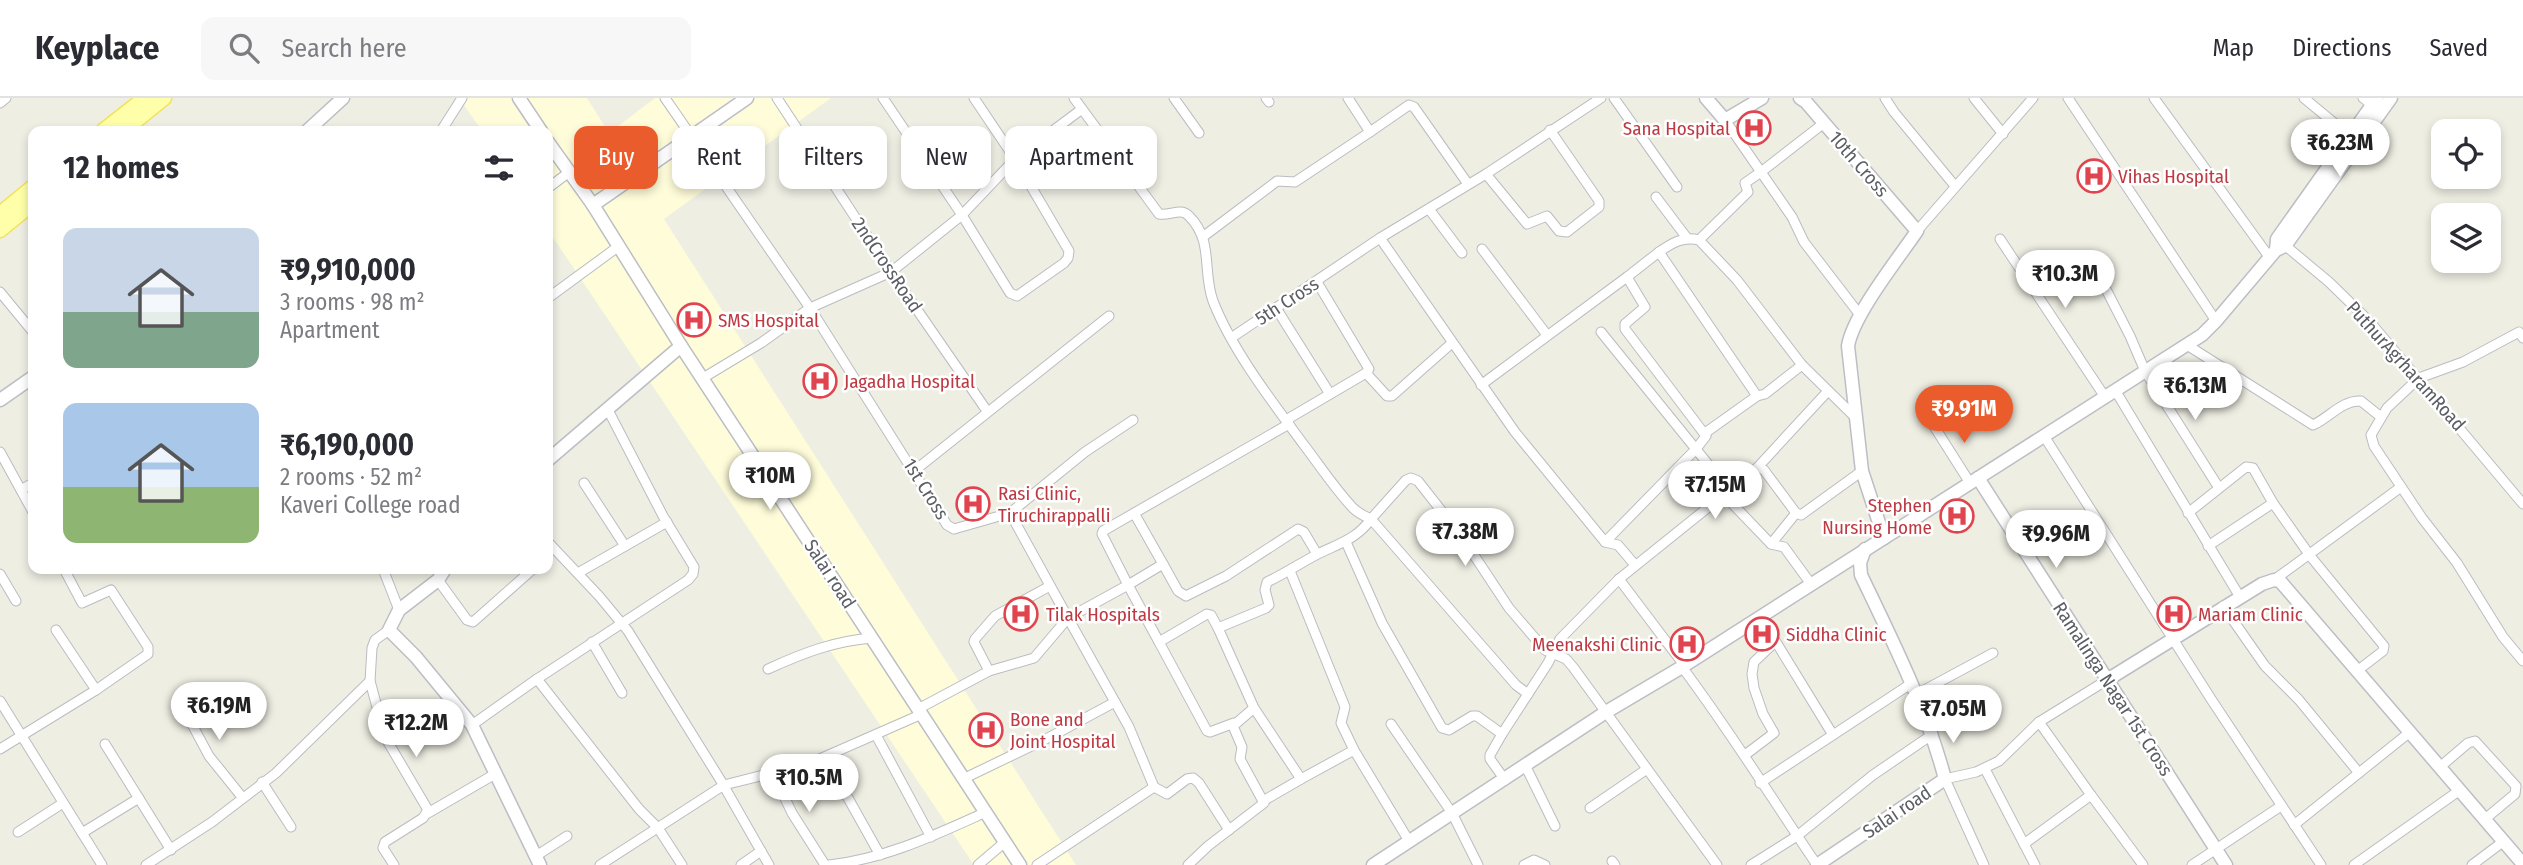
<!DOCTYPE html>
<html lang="en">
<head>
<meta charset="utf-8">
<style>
  body { margin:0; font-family:"Fira Sans Condensed",sans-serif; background:#f7f7f7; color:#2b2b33; height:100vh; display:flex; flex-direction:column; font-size:26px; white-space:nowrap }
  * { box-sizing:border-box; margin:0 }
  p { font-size:23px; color:#7c7c81 }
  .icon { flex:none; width:38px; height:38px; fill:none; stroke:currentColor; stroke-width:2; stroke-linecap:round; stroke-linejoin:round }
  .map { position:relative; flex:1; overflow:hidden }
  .sheet { position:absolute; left:28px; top:28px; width:525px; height:448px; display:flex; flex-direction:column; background:#fff; border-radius:14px; box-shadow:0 4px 10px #0003 }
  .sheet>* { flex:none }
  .guide { position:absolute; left:574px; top:28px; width:665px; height:63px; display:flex; gap:14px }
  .tools { position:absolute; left:2431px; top:21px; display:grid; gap:14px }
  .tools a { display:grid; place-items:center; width:70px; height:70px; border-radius:14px; background:#fff; box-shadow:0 4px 10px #0003; font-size:35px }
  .price { position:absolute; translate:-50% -60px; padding:0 16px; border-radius:24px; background:#fff; color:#222; font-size:23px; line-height:46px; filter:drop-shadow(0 2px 4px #0008) }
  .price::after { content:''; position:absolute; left:50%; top:42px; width:21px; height:16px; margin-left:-10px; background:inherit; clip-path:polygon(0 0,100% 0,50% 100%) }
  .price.on { background:#eb5c2d; color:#fff }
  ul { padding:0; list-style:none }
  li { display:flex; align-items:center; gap:21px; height:175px; padding:0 35px }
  li span { display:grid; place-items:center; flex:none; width:196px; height:140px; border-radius:14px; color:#555 }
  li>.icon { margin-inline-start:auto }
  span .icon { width:84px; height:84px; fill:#fffc; stroke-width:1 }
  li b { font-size:30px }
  h2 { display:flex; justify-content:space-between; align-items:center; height:84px; padding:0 35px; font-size:30px }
  .pill { padding:0 24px; border-radius:14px; background:#fff; box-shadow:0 4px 10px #0003; font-size:24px; line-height:63px }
  .pill.on { background:#eb5c2d; color:#fff }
  header { display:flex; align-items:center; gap:42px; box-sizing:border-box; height:98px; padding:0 35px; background:#fff; border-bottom:2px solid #e1e1e2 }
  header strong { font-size:33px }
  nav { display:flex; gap:38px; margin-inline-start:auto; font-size:24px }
  .search { width:490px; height:63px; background:#f7f7f7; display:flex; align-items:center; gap:18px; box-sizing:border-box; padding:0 24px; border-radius:14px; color:#7c7c81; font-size:26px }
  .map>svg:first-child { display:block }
  .commercial { fill:#fefcd9 }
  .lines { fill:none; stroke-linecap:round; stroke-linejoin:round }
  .street-casing { stroke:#bbbcc2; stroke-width:11 }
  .secondary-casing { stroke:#bcbec5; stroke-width:15 }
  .primary-casing { stroke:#f3e258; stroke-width:17 }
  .street { stroke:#fff; stroke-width:9 }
  .secondary { stroke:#fff; stroke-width:12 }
  .primary { stroke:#feffa8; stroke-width:14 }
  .labels { text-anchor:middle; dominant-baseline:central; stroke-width:5; stroke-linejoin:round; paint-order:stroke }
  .health-label { font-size:19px; fill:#be3a42; stroke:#fff; text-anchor:start }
  .street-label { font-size:19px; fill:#5b5e64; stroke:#fff }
</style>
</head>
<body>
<header>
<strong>Keyplace</strong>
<div class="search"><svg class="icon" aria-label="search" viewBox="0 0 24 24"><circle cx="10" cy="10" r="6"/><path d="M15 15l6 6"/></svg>Search here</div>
<nav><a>Map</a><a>Directions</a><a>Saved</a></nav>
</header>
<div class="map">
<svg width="2523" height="767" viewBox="0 0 2523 767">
  <rect width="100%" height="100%" fill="#eeeee3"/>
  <polygon class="commercial" points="459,0 587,0 609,35 655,0 831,0 664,121 1076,767 974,767 548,132 548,33 482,33"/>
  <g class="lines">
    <defs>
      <g id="street">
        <path d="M665,0L810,210L947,427L954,431L1010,415L1068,520L1128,487L1159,544L1207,516L1211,517L1218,530L1266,510L1269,507L1265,492L1267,484C1284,476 1299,466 1316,457C1337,446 1356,442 1371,421L1516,587L1528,596"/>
        <polyline points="777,0 891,174 987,313"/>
        <polyline points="883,0 962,117 1010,195 1017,198 1064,165 1068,160 1069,153 1015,61 974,0"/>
        <path d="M1074,0L1159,116C1170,118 1181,109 1189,118C1214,143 1202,173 1213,203C1232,252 1273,305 1304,347C1320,368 1335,391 1353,410C1358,415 1364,418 1371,421L1406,382L1411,380L1418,383L1462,439L1509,510L1545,552L1566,561L1573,569L1717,767"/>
        <polyline points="1174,0 1199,35"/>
        <polyline points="1266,0 1269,4"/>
        <polyline points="1348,0 1370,34 1409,7 1414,9 1468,86"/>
        <polyline points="1614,0 1677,89"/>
        <polyline points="1885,0 1894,14 1955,88"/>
        <polyline points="1974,0 2003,36"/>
        <polyline points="2068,0 2216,223"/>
        <polyline points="2154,0 2270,160"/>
        <polyline points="2304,0 2351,39"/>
        <polyline points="2363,0 2372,7"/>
        <polyline points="0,5 6,0"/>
        <polyline points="1725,22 1792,119 1804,144 1860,217"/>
        <polyline points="441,33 462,0"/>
        <polyline points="1486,76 1527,126 1547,118 1559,133 1567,134 1599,109 1599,103 1550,32"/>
        <polyline points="548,90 568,75"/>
        <polyline points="1656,99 1687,140"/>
        <polyline points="1429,111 1462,155"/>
        <polyline points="1917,133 2033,0"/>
        <polyline points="1204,138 1277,83 1295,84 1370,34"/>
        <polyline points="1380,140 1515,334 1605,444 1618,447 1635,467"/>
        <polyline points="2000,141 2105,299"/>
        <polyline points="1699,142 1748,94 1745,85 1761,74 1824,25"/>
        <polyline points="2281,144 2329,184 2370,224 2523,406"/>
        <polyline points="1482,151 1547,237"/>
        <polyline points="2091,162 2130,238 2145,273 2219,390"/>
        <polyline points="1627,179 1659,154"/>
        <polyline points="0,194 33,234"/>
        <polyline points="548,200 619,148"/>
        <polyline points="1276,210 1330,296"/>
        <polyline points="1601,234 1729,392"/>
        <polyline points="1231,240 1380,140 1486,76 1601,0"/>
        <polyline points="2523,240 2519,234 2463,264 2419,280 2387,310 2371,337 2374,348 2422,420 2457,465 2503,539 2523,563"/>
        <path d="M2187,247L2313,327C2329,320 2342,302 2361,303L2381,319"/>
        <polyline points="1366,275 1387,298 1392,298 1452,245"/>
        <polyline points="703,280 761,245 810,210 891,174 962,117 1015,61 1082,11"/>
        <polyline points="1481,287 1627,179 1645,209 1625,226 1625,231 1706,338 1696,351 1605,444"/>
        <polyline points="2115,292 2240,499"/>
        <path d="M1757,298L1659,154C1672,145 1683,138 1699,142L1737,182L1802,267L1856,320"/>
        <polyline points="1286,322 1366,275 1369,271 1317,184"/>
        <polyline points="1932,325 1970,385"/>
        <polyline points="1705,335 1757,298 1765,296 1802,267"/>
        <polyline points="2044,338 2211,601 2321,767"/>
        <polyline points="0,354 33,414"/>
        <polyline points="1757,370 1828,293"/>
        <polyline points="914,373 1109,218"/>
        <polyline points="584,385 625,448"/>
        <polyline points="21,392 33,385"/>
        <polyline points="1723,396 1771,446 1784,449 1811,486"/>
        <polyline points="2273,405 2311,459 2384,548 2383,553 2357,573"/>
        <polyline points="1010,415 1085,354 1133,322"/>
        <path d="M1134,415L1163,466L1128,487L1102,436L1103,433C1165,397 1227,361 1289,326"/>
        <polyline points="2188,415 2246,369 2253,370 2273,405 2208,448"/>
        <polyline points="548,444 599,498 628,533 721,683 769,767"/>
        <polyline points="1346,444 1382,525 1442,630 1449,632 1472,618 1477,618 1502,636"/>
        <polyline points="1771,446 1796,415"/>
        <polyline points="1163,466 1178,493 1186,498 1226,478 1298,431 1304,434 1317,456"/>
        <polyline points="383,471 399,512"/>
        <polyline points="1290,473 1345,609 1341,625 1354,652"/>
        <polyline points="578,475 667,424"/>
        <polyline points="0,476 16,503"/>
        <polyline points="1619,481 1684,567"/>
        <polyline points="438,482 467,522 473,524 533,471"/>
        <polyline points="2274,482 2401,389"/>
        <polyline points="2223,508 2265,568 2299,602 2359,675"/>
        <polyline points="1760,518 1833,637"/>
        <polyline points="56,532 96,592"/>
        <polyline points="389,532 375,542 372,550 370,583 385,639 428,712 423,720 385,744 383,750 394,767"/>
        <polyline points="592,544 622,595"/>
        <polyline points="1159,544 1207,633 1210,634 1234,625"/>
        <path d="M1682,569C1730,633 1772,701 1817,767"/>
        <path d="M768,571C803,555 834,543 872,540"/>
        <polyline points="989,573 1034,560 1068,520 1129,629 1154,689 1167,696 1187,681 1193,680 1199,685 1229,732"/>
        <polyline points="537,581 688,482 693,476 694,469 663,418 608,312"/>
        <polyline points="1917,596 1993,555"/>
        <polyline points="178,600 209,658 242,699"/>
        <polyline points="0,603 102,767"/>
        <polyline points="1254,610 1301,681 1354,652 1409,743"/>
        <polyline points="918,611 989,573 974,544 975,541 995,518 1050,488"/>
        <polyline points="2039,624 2091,697"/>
        <polyline points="1391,626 1452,715 1478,767"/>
        <polyline points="472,627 537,581 639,711 658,730 682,767"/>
        <polyline points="876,637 931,739"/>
        <polyline points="105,646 171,752"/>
        <polyline points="0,651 96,592 148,556 148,549 111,492 82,505 64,471"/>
        <polyline points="1745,657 1774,635 1763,616 1754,590 1752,576 1754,564 1775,544"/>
        <polyline points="825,659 880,757"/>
        <polyline points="1526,669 1555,728"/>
        <polyline points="2440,669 2468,645 2475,643 2516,688 2515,696 2485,721"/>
        <polyline points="1985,671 2035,767"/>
        <polyline points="773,675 792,715 825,767"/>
        <polyline points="965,680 1048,640 1115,604"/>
        <polyline points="1505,682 1490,661 1490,657 1502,636 1548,565 1560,541 1619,481 1757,370 1764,372 1796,415 1801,417 1862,373"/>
        <polyline points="262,684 291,729"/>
        <polyline points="1760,685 1912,585"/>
        <polyline points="1263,703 1301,681"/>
        <polyline points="1590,710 1647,671"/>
        <polyline points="428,715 495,676"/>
        <polyline points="2294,727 2410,634"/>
        <polyline points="18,734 63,705"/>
        <polyline points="82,735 139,700"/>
        <polyline points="2024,746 2091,697 2143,767"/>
        <polyline points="536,758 567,738"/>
        <polyline points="1612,763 1615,767"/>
        <polyline points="146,767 212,724 276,675 370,583"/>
        <polyline points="600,767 724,687 808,666 922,616"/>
        <polyline points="741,767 761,753"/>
        <path d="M829,767C885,761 935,737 986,714"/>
        <polyline points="978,767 1005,744"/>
        <polyline points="1037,767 1154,689"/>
        <polyline points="1188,767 1208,748 1264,705 1240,661 1242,649 1233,628 1254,610 1218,530"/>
        <polyline points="1524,767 1534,762 1545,767"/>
        <polyline points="1751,767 1797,738 1873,677 1933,636"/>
        <polyline points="1984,767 1945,681 1976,674 1999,663 2039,624 2107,582"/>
        <polyline points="2192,767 2281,708"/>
        <polyline points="2354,767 2460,692"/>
        <polyline points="2472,767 2504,743"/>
      </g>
      <g id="secondary">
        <polyline points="519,0 541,33"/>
        <polyline points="1706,0 1725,22 1762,0"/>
        <path d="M1800,0L1806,4L1917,133C1898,161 1853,217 1848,248L1862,373L1884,440"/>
        <polyline points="307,33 343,0"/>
        <polyline points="548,44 593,107 681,248 1020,767"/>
        <polyline points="593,107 747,0"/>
        <polyline points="2276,152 2277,141 2377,0"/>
        <polyline points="0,302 33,279"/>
        <polyline points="548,362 681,248"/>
        <polyline points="1978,380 2226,767"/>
        <polyline points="445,471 438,482 399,512 389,532 416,559 472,627 540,767"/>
        <polyline points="2107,582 2262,486 2274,482 2280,483 2523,766"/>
        <polyline points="1373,767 1606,614 1682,569 2202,237 2216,223 2276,152 2285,148 2391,0"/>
        <path d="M1817,767L1945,681C1926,609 1893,544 1861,477L1860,465L1865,451"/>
      </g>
      <g id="primary">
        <polyline points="103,33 145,0"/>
        <polyline points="123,33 164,0"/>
        <polyline points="0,116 33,89"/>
        <polyline points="0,132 33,105"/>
      </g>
    </defs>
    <use href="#street" class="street-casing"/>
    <use href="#secondary" class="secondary-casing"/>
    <use href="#primary" class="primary-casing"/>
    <use href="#street" class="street"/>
    <use href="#secondary" class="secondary"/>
    <use href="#primary" class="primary"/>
  </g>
  <defs>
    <symbol id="hospital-ring" viewBox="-11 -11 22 22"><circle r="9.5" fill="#fff" stroke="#e0444e" stroke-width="1.5"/><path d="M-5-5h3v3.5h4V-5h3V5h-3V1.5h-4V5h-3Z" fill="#e0444e"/></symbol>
  </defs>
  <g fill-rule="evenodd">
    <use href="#hospital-ring" x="1735" y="11" width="38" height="38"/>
    <use href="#hospital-ring" x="2075" y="59" width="38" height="38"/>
    <use href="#hospital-ring" x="675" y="203" width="38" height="38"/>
    <use href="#hospital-ring" x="801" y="264" width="38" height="38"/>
    <use href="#hospital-ring" x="954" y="387" width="38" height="38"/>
    <use href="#hospital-ring" x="1938" y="399" width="38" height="38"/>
    <use href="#hospital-ring" x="1002" y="497" width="38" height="38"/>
    <use href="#hospital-ring" x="2155" y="497" width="38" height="38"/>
    <use href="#hospital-ring" x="1743" y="517" width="38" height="38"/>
    <use href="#hospital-ring" x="1668" y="527" width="38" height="38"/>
    <use href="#hospital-ring" x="967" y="613" width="38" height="38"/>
  </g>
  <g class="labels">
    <g class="health-label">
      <text x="1730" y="30" text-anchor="end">Sana Hospital</text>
      <text x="2118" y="78">Vihas Hospital</text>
      <text x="718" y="222">SMS Hospital</text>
      <text x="844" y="283">Jagadha Hospital</text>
      <text x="998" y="395">Rasi Clinic,<tspan x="998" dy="22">Tiruchirappalli</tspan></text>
      <text x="1932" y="407" text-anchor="end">Stephen<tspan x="1932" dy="22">Nursing Home</tspan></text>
      <text x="1046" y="516">Tilak Hospitals</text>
      <text x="2198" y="516">Mariam Clinic</text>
      <text x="1786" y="536">Siddha Clinic</text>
      <text x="1662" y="546" text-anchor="end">Meenakshi Clinic</text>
      <text x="1010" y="621">Bone and<tspan x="1010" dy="22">Joint Hospital</tspan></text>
    </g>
    <g class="street-label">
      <text transform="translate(1859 66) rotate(49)">10th Cross</text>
      <text transform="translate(887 167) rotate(56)">2ndCrossRoad</text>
      <text transform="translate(1287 203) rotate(-33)">5th Cross</text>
      <text transform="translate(2406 268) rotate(48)">PuthurAgrharamRoad</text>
      <text transform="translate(926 391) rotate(58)">1st Cross</text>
      <text transform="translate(830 476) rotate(57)">Salai road</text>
      <text transform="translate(2113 591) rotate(57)">Ramalinga Nagar 1st Cross</text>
      <text transform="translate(1897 714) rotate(-34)">Salai road</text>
    </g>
  </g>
</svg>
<div class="tools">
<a><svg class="icon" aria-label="locate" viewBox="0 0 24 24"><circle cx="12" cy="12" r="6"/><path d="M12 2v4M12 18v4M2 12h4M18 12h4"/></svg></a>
<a><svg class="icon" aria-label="layers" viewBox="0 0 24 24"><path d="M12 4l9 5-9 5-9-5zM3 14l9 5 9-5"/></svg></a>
</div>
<b class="price" style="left:2340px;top:81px">₹6.23M</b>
<b class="price" style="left:2065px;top:212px">₹10.3M</b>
<b class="price" style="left:2195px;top:324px">₹6.13M</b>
<b class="price on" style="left:1964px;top:347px">₹9.91M</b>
<b class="price" style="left:770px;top:414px">₹10M</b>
<b class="price" style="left:1715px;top:423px">₹7.15M</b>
<b class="price" style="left:1465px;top:470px">₹7.38M</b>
<b class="price" style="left:2056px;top:472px">₹9.96M</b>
<b class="price" style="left:219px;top:644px">₹6.19M</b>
<b class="price" style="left:1953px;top:647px">₹7.05M</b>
<b class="price" style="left:416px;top:661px">₹12.2M</b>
<b class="price" style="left:809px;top:716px">₹10.5M</b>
<div class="guide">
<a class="pill on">Buy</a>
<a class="pill">Rent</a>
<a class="pill">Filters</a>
<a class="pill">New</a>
<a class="pill">Apartment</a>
</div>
<section class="sheet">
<h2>12 homes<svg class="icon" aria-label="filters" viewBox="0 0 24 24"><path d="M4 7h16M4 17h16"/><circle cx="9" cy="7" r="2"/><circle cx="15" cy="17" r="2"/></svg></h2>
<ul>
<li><span style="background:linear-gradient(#c9d6e8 60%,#7fa58c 0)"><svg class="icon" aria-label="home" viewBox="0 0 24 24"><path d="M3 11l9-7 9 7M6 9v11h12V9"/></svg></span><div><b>₹9,910,000</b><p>3 rooms · 98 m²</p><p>Apartment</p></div></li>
<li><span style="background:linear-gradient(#a9c7e8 60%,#8fb573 0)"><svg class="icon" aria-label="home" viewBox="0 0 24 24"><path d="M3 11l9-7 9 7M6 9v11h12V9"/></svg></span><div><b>₹6,190,000</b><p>2 rooms · 52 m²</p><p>Kaveri College road</p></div></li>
</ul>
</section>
</div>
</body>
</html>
